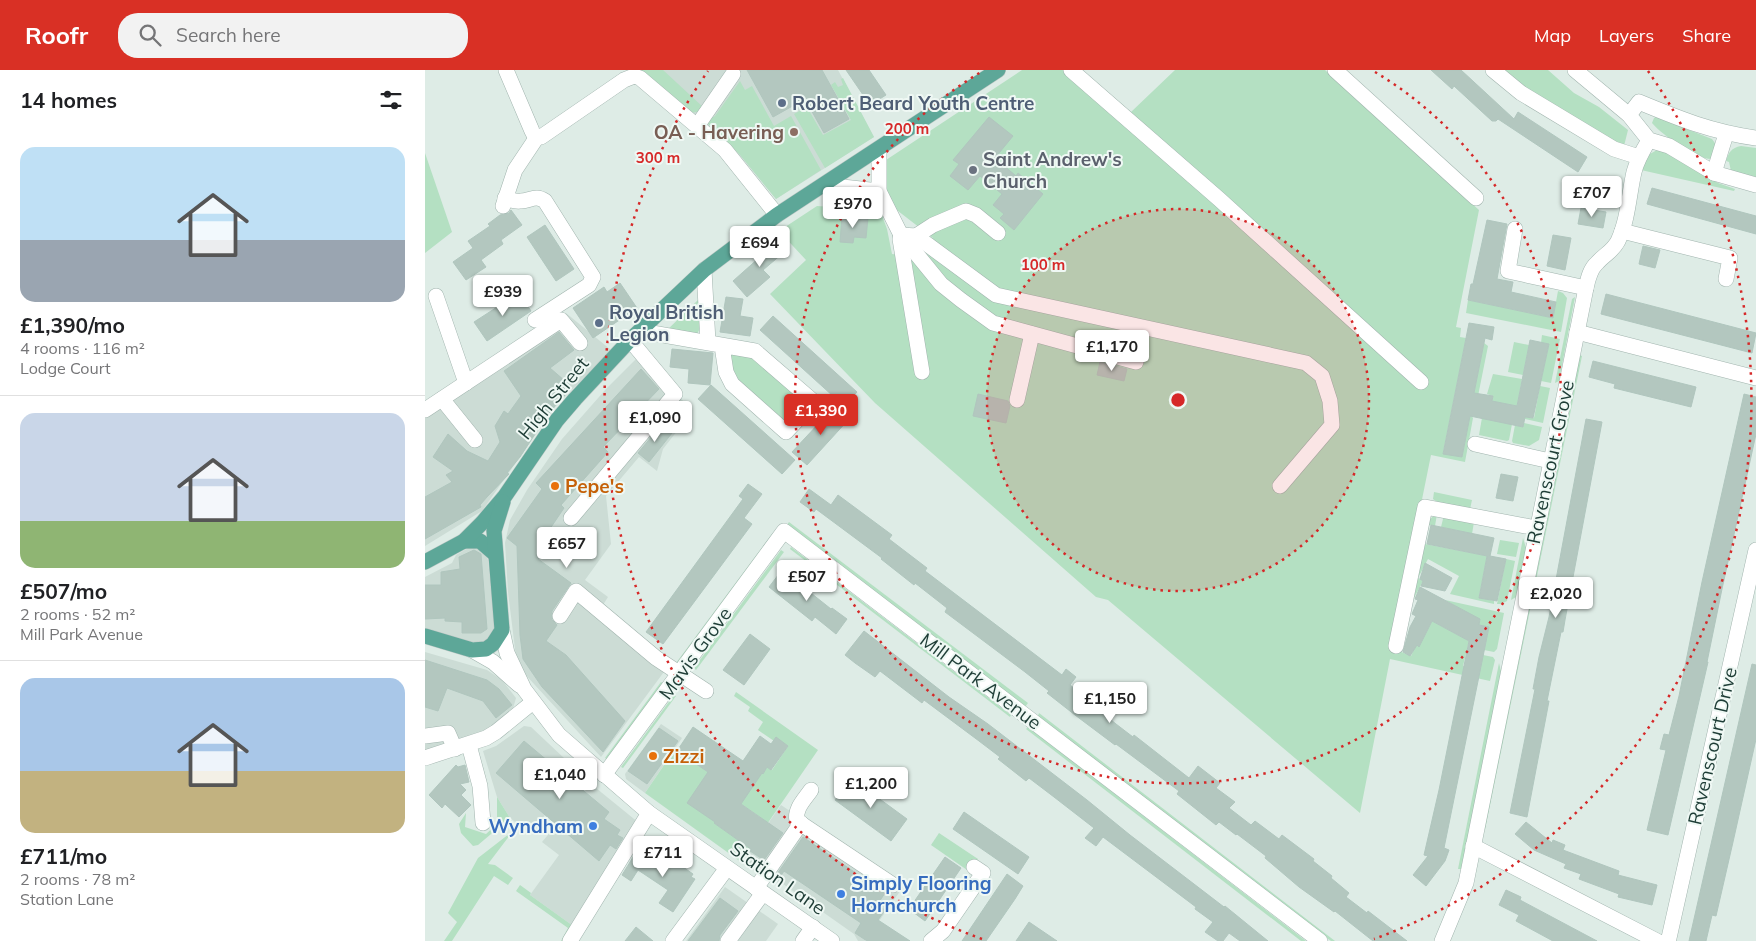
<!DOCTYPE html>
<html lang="en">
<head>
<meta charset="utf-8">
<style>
  body { margin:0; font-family:Mulish,sans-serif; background:#f2f2f2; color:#202124; height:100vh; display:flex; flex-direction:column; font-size:19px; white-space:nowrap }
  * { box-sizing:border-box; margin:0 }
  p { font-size:16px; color:#757577 }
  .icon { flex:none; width:28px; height:28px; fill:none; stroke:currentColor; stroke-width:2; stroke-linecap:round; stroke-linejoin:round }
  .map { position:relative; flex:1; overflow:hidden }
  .sheet { display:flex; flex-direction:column; background:#fff; width:425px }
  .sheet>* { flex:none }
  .price { position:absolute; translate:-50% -42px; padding:0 11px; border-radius:5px; background:#fff; color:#222; font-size:16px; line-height:32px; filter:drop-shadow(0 1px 2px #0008) }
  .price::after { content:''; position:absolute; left:50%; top:30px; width:15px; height:11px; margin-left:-8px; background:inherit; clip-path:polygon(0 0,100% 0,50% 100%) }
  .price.on { background:#d93025; color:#fff }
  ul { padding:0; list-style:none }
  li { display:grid; align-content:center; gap:10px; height:265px; padding:0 20px }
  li+li { border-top:1px solid #e0e0e0 }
  li span { display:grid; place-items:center; height:155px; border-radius:15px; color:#555 }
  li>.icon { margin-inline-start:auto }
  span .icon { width:90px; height:90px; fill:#fffc; stroke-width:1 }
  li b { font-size:21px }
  h2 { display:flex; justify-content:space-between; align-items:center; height:60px; padding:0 20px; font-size:21px }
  header { display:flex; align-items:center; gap:30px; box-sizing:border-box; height:70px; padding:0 25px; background:#d93025; color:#fff }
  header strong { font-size:24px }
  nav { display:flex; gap:28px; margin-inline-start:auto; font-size:18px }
  .search { width:350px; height:45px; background:#f2f2f2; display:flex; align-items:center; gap:12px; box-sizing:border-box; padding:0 18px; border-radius:20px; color:#757577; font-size:19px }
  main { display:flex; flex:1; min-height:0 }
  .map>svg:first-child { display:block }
  .built { fill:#ccdcd5 }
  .green { fill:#b4e0c2 }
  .building { fill:#b3c7bf; stroke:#b0c6be }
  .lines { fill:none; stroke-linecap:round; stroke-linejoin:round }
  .minor-casing { stroke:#a1b4ae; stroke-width:16 }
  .major-casing { stroke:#c0c9c7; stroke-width:16 }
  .minor { stroke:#fff; stroke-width:15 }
  .major { stroke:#5da798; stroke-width:15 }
  .ring { fill:none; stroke:#d62828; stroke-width:2.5; stroke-dasharray:2.5 5 }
  .service-dot { fill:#5c6f8a; stroke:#eff8f4; stroke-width:2 }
  .education-dot { fill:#8d6e63; stroke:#eff8f4; stroke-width:2 }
  .worship-dot { fill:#6b7280; stroke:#eff8f4; stroke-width:2 }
  .food-dot { fill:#e8710a; stroke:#eff8f4; stroke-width:2 }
  .shop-dot { fill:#3f7fe0; stroke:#eff8f4; stroke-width:2 }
  .labels { text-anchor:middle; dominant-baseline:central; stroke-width:4; stroke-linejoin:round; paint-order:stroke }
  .service-label { font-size:19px; font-weight:bold; fill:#4e5e75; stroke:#eff8f4; text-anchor:start }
  .education-label { font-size:19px; font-weight:bold; fill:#785e54; stroke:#eff8f4; text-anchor:end }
  .worship-label { font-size:19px; font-weight:bold; fill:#5b616d; stroke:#eff8f4; text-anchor:start }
  .street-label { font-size:19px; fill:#1e3d36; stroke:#eff8f4 }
  .food-label { font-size:19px; font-weight:bold; fill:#c56008; stroke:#eff8f4; text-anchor:start }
  .shop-label { font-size:19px; font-weight:bold; fill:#366cbe; stroke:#eff8f4; text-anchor:end }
  .centre { fill:#d62828; stroke:#eff8f4; stroke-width:2.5 }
  .ring-label { font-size:15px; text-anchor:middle; font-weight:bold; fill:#d62828; stroke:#eff8f4; stroke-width:4; stroke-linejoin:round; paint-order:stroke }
</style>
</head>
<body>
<header>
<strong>Roofr</strong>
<div class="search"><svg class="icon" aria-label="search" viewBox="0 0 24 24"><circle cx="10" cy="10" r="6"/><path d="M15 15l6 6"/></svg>Search here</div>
<nav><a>Map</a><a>Layers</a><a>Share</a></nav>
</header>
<main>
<section class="sheet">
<h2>14 homes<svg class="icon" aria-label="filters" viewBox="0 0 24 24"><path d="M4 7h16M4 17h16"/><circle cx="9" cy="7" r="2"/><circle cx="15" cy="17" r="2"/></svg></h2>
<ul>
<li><span style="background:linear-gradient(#bfe0f5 60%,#9aa5b1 0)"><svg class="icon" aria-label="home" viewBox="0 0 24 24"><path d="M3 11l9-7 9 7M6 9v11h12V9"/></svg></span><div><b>£1,390/mo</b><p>4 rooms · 116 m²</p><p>Lodge Court</p></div></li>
<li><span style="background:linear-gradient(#c9d6e8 70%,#8fb573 0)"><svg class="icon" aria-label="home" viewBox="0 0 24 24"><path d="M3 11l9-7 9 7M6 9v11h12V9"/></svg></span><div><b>£507/mo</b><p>2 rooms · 52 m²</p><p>Mill Park Avenue</p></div></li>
<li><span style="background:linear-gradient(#a9c7e8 60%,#c2b280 0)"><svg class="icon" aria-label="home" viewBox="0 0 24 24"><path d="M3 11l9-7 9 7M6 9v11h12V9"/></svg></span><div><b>£711/mo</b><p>2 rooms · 78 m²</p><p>Station Lane</p></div></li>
</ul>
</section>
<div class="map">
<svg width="1331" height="871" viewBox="0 0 1331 871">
  <rect width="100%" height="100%" fill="#deece6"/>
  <g class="built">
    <polygon points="212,0 413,0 449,67 351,129 307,76"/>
    <polygon points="141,243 186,280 130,337 57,441 0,476 0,336 97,269"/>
    <polygon points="218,282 267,342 238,379 232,401 214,387 181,426 186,474 160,510 183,527 178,535 247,591 176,687 98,602 91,587 83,522 80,473 85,450 102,420 137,369 181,319"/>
    <polygon points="50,476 61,483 63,490 70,559 67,569 53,575 0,560 0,507 27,493 31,485 45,477"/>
    <polygon points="0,582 62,600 77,610 91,628 87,642 71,656 50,667 0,682"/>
    <polygon points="236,654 257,668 220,723 201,709 200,704"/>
    <polygon points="99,656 106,657 155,703 105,763 85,748 72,727 58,681 71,676"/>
    <polygon points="166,714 214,753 151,858 105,825 134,785 117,772"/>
    <polygon points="356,735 478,817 440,871 433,871 429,864 358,814 344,811 316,792"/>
    <polygon points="300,817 353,854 341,871 261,871"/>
  </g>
  <g class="green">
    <polygon points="215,0 238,0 279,38 276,41 266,43"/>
    <polygon points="597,0 657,0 706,42 750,0 900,0 1054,140 1031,257 1036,258 1035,267 1041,268 1018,383 1037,387 1045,344 1048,348 1040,392 1006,385 967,578 986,586 991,575 994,576 1007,551 1044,571 1038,596 1055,600 1058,585 1068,587 1070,590 1065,611 965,589 935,743 683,530 671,527 450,333 345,224 381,190 354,161 392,136 455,140 462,159 467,184 488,187 508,168 464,134 460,128 461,90"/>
    <polygon points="1073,0 1123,0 1149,23 1174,37 1203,60 1199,76 1192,75"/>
    <polygon points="418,8 449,67 400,98 369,44 382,37 398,65 426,50 406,15 410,12 413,17 418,15 416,9"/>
    <polygon points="315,11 320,20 327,16 349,56 366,46 396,100 351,129 315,85 282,53 283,50 290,46"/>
    <path d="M1231,47L1287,69L1292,76L1287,89C1272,90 1237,65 1227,53L1229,48Z"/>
    <path d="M1316,76L1331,78V107L1306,101L1304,92L1301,91C1304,82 1306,78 1316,76Z"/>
    <polygon points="1232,80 1239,81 1293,113 1310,119 1309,121 1216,100 1223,85"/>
    <polygon points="0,83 27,162 0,183"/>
    <polygon points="1133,221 1138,223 1142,228 1136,262 1041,243 1043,230 1128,248"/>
    <polygon points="1150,227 1134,311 1130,313 1147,229"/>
    <path d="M274,229C275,240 279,257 271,265L239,263Z"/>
    <polygon points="1117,265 1135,269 1126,313 1116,311 1124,274 1116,273"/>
    <polygon points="1089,272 1104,275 1098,305 1083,302"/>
    <polygon points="1059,273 1063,276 1051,336 1046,338"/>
    <polygon points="307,284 325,284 383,333 361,357 311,312 305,286"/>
    <polygon points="1154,285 1157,286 1060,760 1058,759"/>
    <polygon points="1068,304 1097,309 1092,336 1067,332 1068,326 1062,324"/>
    <polygon points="1115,316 1125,318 1118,353 1100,349 1100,347 1109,348"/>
    <polygon points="1058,342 1087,354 1084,370 1082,371 1054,365"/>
    <polygon points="1099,353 1117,357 1114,370 1104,376 1088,373 1087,371 1090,355 1098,357"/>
    <polygon points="1009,422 1047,430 1045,439 1012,432 1008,429"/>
    <polygon points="1012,444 1010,456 1004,455 1000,474 1062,486 1054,527 1069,531 1069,534 1025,524 1034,506 1003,489 993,508 998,511 989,528 986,527 1003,450"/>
    <polygon points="1019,445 1049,452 1047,464 1016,457"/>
    <polygon points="364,452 603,633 600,637 362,455"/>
    <polygon points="347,464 349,466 253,595 251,593"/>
    <polygon points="1098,468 1101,478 1091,527 1086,530"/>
    <polygon points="1075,470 1094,473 1091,487 1072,484"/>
    <polygon points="366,477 586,645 585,647 365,479"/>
    <polygon points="356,480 359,482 271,600 269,598"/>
    <polygon points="1081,489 1090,491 1082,531 1076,534 1072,534"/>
    <polygon points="1020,530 1079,543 1072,579 1069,582 1059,580 1064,557 1054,555 1055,550"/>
    <polygon points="1074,593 1076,601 1037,799 1033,799"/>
    <polygon points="236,612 239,614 183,690 180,688"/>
    <polygon points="311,622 393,680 316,792 220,723 250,679 296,711 297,741 289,753 322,776 331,752 335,747 316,734 332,700 338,704 342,697 347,700 363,676 351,668 349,671 333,660 338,652 323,641 325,637 309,626"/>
    <polygon points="249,625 251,626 198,698 196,697"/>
    <polygon points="614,643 910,871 906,871 613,646"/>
    <polygon points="603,657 881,871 876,871 601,659"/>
    <polygon points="72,727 85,748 53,775 48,776 36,763 34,754 41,743 40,757 61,764 72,754"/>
    <polygon points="514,763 553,789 545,802 506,775"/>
    <polygon points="84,764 85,765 63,794 70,795 88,808 83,815 69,806 27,871 19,871 32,852 23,843 53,788"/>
    <polygon points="95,815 106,823 105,825 151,858 143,871 136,871 143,858 91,821"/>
  </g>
  <g class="building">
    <polygon points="322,0 397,0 424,49 399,63 380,29 348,47"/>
    <polygon points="421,0 444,0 461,25 445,35"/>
    <polygon points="1006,0 1036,0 1089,49 1093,42 1162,87 1153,102 1073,49 1071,51 1067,51 1029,16 1027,19"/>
    <polygon points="564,47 588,66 570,88 591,106 593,103 618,124 589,160 575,148 579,144 568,135 577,124 555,106 543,120 525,106 534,94 528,90"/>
    <polygon points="1227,118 1331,146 1331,164 1222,134"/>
    <polygon points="1156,138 1181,142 1178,158 1153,154"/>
    <polygon points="86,140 97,155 76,170 78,174 56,190 61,197 41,210 28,192 48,178 43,171 65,156 63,154 75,145 84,143"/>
    <polygon points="417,146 443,148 441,168 429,167 428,173 415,172"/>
    <polygon points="1062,150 1082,154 1072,209 1088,212 1086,222 1131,232 1128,248 1043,230 1046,214 1048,214"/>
    <polygon points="120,155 149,199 131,211 102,167"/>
    <polygon points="1128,165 1146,168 1140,200 1122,196"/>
    <polygon points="354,166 364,178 338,200 345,207 322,227 308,211 335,187 333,184"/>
    <polygon points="1218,176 1235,180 1230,198 1214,194"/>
    <polygon points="195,213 212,238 168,268 148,238 179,217 182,222"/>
    <polygon points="94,223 106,241 62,271 49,252"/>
    <polygon points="1181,224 1331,263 1327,283 1176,244"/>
    <polygon points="301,227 318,229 315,246 328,248 325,266 295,262"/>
    <polygon points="348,246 432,322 419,336 335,260"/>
    <polygon points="1044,253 1069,257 1067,270 1060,268 1049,323 1068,326 1067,331 1092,336 1105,270 1124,274 1108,348 1100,347 1098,357 1045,346 1037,387 1018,384"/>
    <polygon points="134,262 149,280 125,298 147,317 123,344 95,387 82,403 84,404 62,427 55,435 56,437 0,469 0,427 27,412 21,405 28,401 8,387 23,364 42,381 63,391 75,372 70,356 79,341 83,344 96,326 79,301"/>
    <polygon points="247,279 288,283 285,315 263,313 264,299 245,297"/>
    <polygon points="1168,291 1271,317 1266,337 1189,318 1190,314 1164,307"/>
    <polygon points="675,292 702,299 699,311 672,305"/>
    <polygon points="216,299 234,319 178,377 183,382 136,435 139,438 114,475 120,479 113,489 146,513 127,541 127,550 132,555 121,571 141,585 200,651 178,682 117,617 98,589 95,565 92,476 82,468 117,419 111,413"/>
    <polygon points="286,315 370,390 357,404 273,329"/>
    <polygon points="553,324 583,331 585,336 581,353 548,346"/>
    <polygon points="1319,324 1331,327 1331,364 1297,519 1282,592 1283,592 1243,765 1222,760 1241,680 1235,679 1239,664 1244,665 1254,626 1277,512"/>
    <polygon points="410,336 424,349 382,395 367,382"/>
    <polygon points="1161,349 1177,352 1140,550 1138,562 1136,562 1122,631 1124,631 1102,747 1085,743 1110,619 1108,619 1114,587 1124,547"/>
    <polygon points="237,354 247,363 224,392 213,383"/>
    <polygon points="1076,404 1093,407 1088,431 1071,428"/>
    <polygon points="323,414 337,424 319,448 327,454 238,574 221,562 318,429 314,426"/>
    <polygon points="384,419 406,435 413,425 467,465 464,469 502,498 500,501 637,605 641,599 651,607 645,615 676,639 675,641 691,654 708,667 709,665 764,708 773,696 795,713 791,718 810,732 804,738 826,755 830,751 854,769 857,765 889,789 888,791 907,806 906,808 924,823 921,827 942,843 943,841 982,871 948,871 910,841 909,842 874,817 840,788 841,786 812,764 811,765 794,752 791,755 752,724 754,721 691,674 690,675 650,645 622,623 624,621 600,602 520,542 522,538 490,513 489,515 456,489 457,488 391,439 389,442 375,432"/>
    <polygon points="1006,455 1069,468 1065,486 1081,489 1072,531 1054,528 1062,486 1002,474"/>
    <polygon points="49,480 56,484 62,559 56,563 37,563 37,552 20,551 20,548 0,549 0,515 16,515 16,502 35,499 34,487"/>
    <polygon points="1000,493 1027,508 1020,521 996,516 998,511 995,509"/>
    <polygon points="357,500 406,539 407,538 422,549 411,564 390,547 387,551 344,517"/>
    <polygon points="995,517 1055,549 1054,555 1064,557 1019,778 1024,780 1020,791 1001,816 988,805 1003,786 999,785 1014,720 1044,571 1007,551 994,577 992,575 985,586 978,582 985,557 991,546 987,544 993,530 990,529"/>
    <polygon points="439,561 524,627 563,654 662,730 705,765 799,837 800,836 843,871 815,871 804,863 798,871 793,871 780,862 788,852 770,839 771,837 678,767 671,776 660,768 669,758 629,727 604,708 601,711 573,689 575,687 554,671 499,630 497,633 455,601 450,607 430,593 420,585"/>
    <polygon points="325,564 345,579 319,615 298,600"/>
    <polygon points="0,590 62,610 74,619 87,635 71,648 58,631 22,618 13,641 0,637"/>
    <polygon points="1327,594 1331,595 1331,669 1308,772 1291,846 1287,845 1281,871 1264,871"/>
    <polygon points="268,657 318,691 335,666 346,674 351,667 363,676 346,700 342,697 338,704 337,703 316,734 358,763 339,790 325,781 327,780 289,753 290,752 262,733 283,702 252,681"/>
    <polygon points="234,658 253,671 222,714 203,701"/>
    <polygon points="99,671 184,742 179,749 195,760 192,765 198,768 191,779 185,775 174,791 71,703"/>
    <polygon points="31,695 33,697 40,695 44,712 35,714 41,720 36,725 46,735 34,747 20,734 17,738 4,725"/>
    <polygon points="426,708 482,749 466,771 410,730"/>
    <polygon points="539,742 604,787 593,804 528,759"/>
    <polygon points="1101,752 1127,773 1128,770 1140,775 1138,780 1194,801 1193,805 1232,815 1227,835 1193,827 1194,824 1154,809 1156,804 1139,798 1141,794 1109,780 1090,764"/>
    <polygon points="378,767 460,823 452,835 460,840 453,850 485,871 442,871 430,863 436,853 359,801 353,810 350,807"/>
    <polygon points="210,784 229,796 236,785 257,799 258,797 268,804 266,807 270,809 248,842 234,833 243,820 213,800 206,811 197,805"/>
    <polygon points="520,787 536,798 500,851 484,839"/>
    <polygon points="582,804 598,816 590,829 561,871 537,871"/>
    <polygon points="1081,820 1096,827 1095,830 1172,871 1128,871 1091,851 1094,845 1074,835"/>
    <polygon points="295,828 313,841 295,865 294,871 263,871"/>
    <polygon points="604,852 632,871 591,871"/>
    <polygon points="211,857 228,871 200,871"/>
  </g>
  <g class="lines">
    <defs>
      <g id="minor">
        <polyline points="81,0 107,61 109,65 116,67 199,10 209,6 215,8 300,80 352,145"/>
        <polyline points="646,0 794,129 996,312"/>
        <polyline points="910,0 1051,128"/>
        <polyline points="1068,0 1096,23 1189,79 1214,87"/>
        <polyline points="1150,0 1204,45 1224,70 1244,76 1289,103 1331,115"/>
        <path d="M1204,45L1214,32C1255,49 1287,62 1331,68"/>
        <polyline points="272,56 308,4"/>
        <polyline points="454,79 454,121 476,165 516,214 536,230 568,253 711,292"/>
        <polyline points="1289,103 1301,64"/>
        <polyline points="399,115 454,121"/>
        <path d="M80,128C85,130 91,132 96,131C106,130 111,125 120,131L168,207L164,215L110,250"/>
        <polyline points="78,136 90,100 112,67"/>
        <polyline points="1090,159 1083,201 1161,218"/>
        <polyline points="1197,161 1305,188 1301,209"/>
        <polyline points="491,166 508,155 541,141 551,145 573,163"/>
        <polyline points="279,200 283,272"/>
        <polyline points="11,226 41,313"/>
        <polyline points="218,258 227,263 330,281 389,332 361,362 307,314 301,302 297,276"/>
        <polyline points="1152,262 1331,308"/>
        <polyline points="497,302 475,169 476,165 491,166 571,225 881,293 897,306 905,331 907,355 855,416"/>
        <polyline points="17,329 50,370"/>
        <polyline points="592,330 607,264"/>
        <polyline points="0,340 136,250 155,273"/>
        <polyline points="1050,374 1125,391"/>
        <polyline points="146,448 250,324 205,270"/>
        <polyline points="135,546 151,521 231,588 281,621"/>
        <polyline points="77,560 82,583 99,619 134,665 224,743 407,871"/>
        <polyline points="971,576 1000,437 1111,458"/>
        <polyline points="47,580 68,592 94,615"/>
        <polyline points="0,666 23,663 30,679"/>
        <polyline points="44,675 55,716 58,753"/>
        <polyline points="0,688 61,668 71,662 108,632"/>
        <polyline points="179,705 359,461 895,871"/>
        <path d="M386,720C380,729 369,739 372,751L468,815"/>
        <polyline points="1048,776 1232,871"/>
        <polyline points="331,818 376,753"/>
        <polyline points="145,871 224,743"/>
        <polyline points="248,871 302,798"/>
        <polyline points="303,871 338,823"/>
        <polyline points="378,871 388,857"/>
        <polyline points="506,871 518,861 558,803 549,797"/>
        <path d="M1017,871L1041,813L1161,218C1163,209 1165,199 1172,193C1179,185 1188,181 1193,171C1203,150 1204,124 1209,102C1212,90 1218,80 1224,70"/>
        <polyline points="1241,871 1244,868 1331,480"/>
      </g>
      <g id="major">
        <polyline points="39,471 55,471 70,484"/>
        <polyline points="0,492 39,471 57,453 80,426 132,350 150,329 205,270 279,200 352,145 573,0"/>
        <polyline points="0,566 47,580 61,579 68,574 77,560 69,461 78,432"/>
      </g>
    </defs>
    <use href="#minor" class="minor-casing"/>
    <use href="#major" class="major-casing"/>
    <use href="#minor" class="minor"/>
    <use href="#major" class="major"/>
  </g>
  <circle cx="753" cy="330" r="191" fill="#d62828" fill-opacity=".12"/>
  <g class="ring">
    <circle cx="753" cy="330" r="191"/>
    <path d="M950 2A383 383 0 1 1 556 2"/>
    <path d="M557 869A574 574 0 0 1 283 1M1223 1A574 574 0 0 1 949 869"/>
  </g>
  <g class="service-dot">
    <circle cx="357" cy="33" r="5"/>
    <circle cx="174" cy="253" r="5"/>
  </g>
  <circle class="education-dot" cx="369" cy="62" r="5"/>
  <circle class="worship-dot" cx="548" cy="100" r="5"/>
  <g class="food-dot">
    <circle cx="130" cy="416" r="5"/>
    <circle cx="228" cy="686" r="5"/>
  </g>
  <g class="shop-dot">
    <circle cx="168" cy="756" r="5"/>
    <circle cx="416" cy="824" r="5"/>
  </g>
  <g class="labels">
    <g class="service-label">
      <text x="367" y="33">Robert Beard Youth Centre</text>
      <text x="184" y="242">Royal British<tspan x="184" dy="22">Legion</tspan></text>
    </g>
    <g class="education-label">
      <text x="359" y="62">OA - Havering</text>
    </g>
    <g class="worship-label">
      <text x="558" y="89">Saint Andrew's<tspan x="558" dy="22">Church</tspan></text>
    </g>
    <g class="street-label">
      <text transform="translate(128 328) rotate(-51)">High Street</text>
      <text transform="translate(1125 392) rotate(-78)">Ravenscourt Grove</text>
      <text transform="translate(270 583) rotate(-54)">Mavis Grove</text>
      <text transform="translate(556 611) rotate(37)">Mill Park Avenue</text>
      <text transform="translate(1287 676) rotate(-77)">Ravenscourt Drive</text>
      <text transform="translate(353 808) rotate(35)">Station Lane</text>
    </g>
    <g class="food-label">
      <text x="140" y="416">Pepe's</text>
      <text x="238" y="686">Zizzi</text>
    </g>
    <g class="shop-label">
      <text x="158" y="756">Wyndham</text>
      <text x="426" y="813" text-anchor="start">Simply Flooring<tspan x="426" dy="22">Hornchurch</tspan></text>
    </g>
  </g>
  <circle cx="753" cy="330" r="8" class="centre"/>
  <g class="ring-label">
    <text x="482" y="64">200 m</text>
    <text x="233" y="93">300 m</text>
    <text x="618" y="200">100 m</text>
  </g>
</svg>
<b class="price" style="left:1167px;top:148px">£707</b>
<b class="price" style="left:428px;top:159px">£970</b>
<b class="price" style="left:335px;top:198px">£694</b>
<b class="price" style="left:78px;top:247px">£939</b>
<b class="price" style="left:687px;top:302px">£1,170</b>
<b class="price on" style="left:396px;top:366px">£1,390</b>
<b class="price" style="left:230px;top:373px">£1,090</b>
<b class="price" style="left:142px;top:499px">£657</b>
<b class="price" style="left:382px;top:532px">£507</b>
<b class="price" style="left:1131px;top:549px">£2,020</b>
<b class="price" style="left:685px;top:654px">£1,150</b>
<b class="price" style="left:135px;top:730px">£1,040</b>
<b class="price" style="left:446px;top:739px">£1,200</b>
<b class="price" style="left:238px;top:808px">£711</b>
</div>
</main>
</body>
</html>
